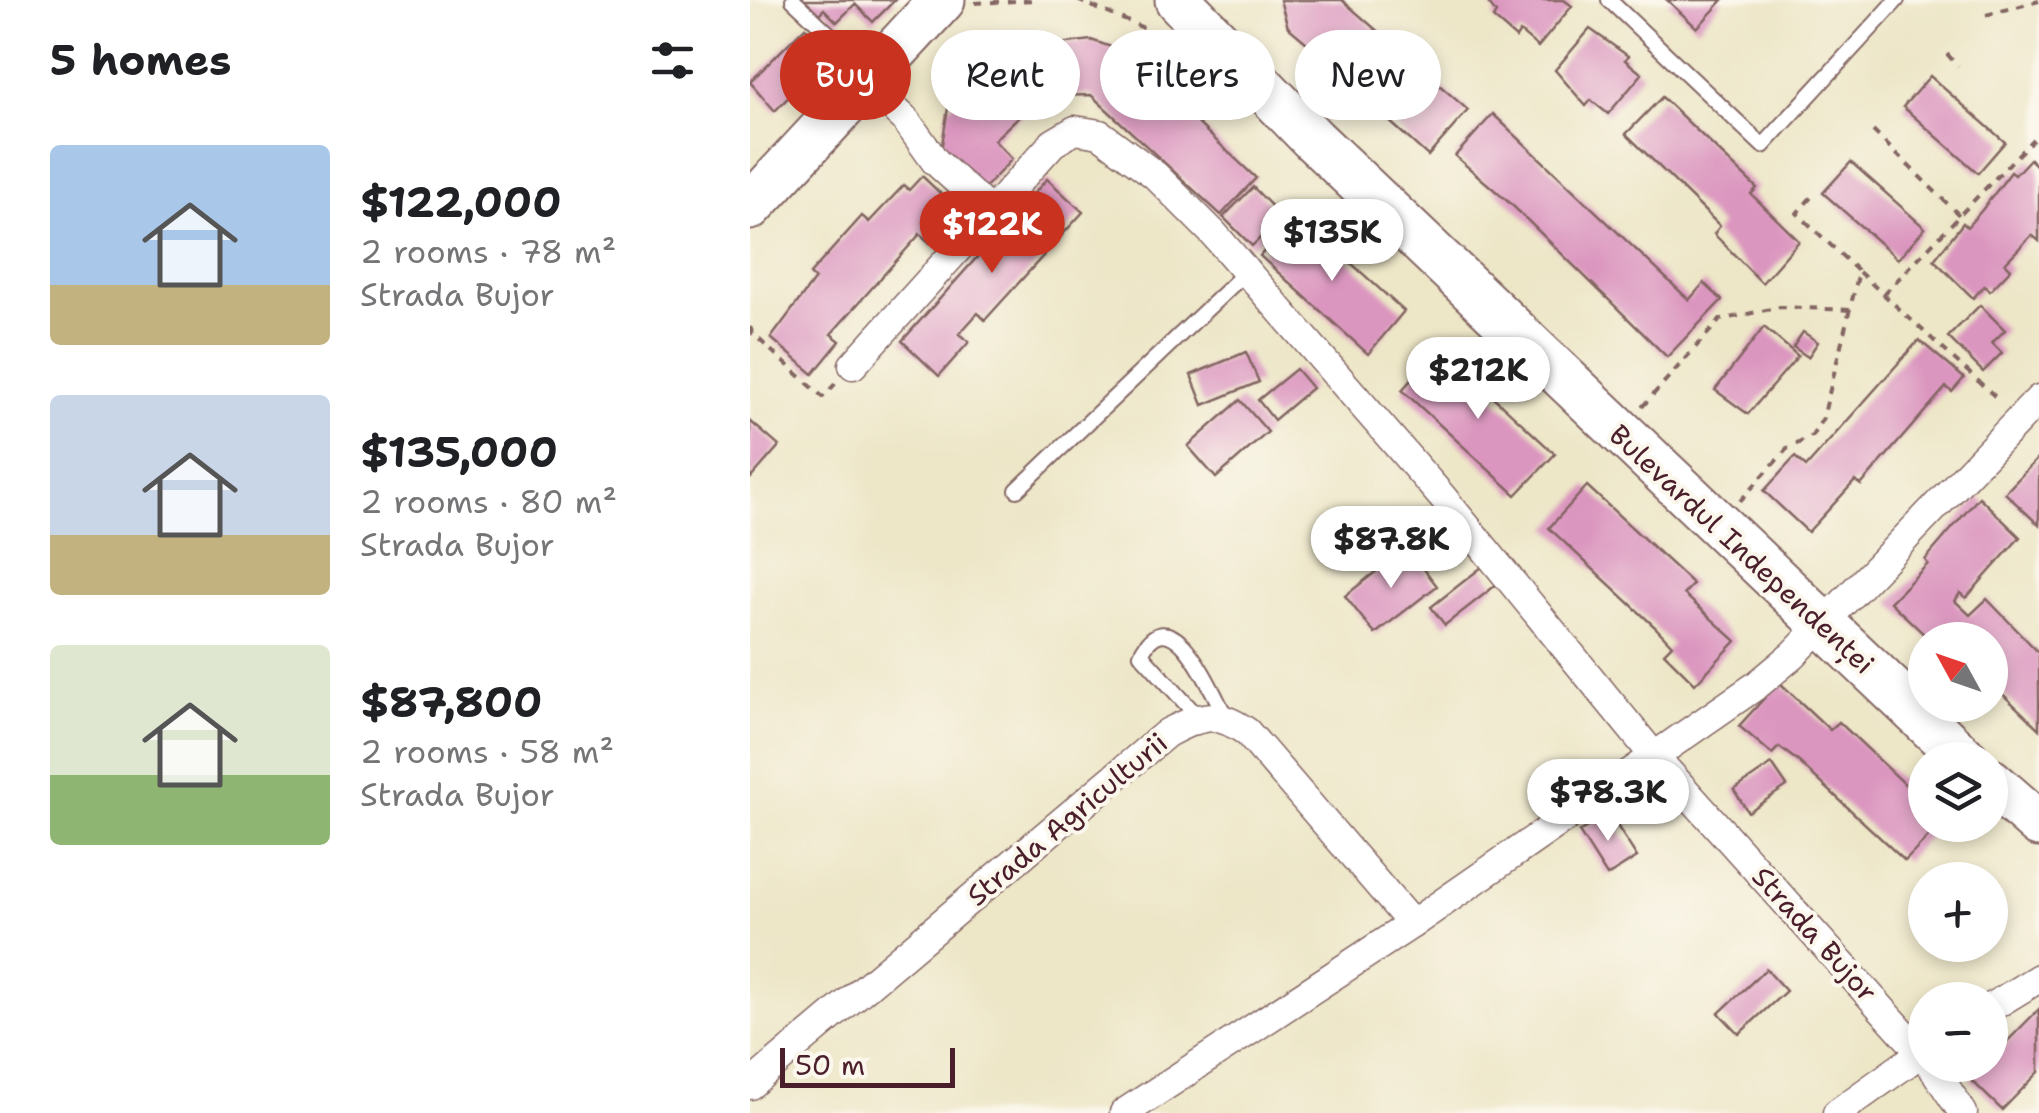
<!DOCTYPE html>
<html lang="en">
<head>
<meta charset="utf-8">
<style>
  body { margin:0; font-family:"Shantell Sans",sans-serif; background:#f2f2f2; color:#202124; height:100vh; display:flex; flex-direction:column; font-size:38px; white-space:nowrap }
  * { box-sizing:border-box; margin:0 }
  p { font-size:32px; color:#757577 }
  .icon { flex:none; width:55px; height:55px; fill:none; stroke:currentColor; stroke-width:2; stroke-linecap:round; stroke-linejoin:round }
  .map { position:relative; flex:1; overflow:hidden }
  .panel { display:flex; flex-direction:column; background:#fff; width:750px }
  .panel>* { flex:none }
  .hud { position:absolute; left:30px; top:30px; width:950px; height:90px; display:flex; gap:20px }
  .needle { width:65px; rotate:310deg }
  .tools { position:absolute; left:1158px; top:622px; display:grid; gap:20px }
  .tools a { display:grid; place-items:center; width:100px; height:100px; border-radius:50%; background:#fff; box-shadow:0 5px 15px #0003; font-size:50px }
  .scale { position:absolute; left:30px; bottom:25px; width:175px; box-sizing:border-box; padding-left:10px; border:5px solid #4a1f2b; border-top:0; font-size:28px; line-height:35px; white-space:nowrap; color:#4a1f2b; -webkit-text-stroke:8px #fbf7ec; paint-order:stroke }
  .price { position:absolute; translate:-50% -85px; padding:0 22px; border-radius:35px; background:#fff; color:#222; font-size:32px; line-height:65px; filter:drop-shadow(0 2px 5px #0008) }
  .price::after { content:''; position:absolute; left:50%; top:60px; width:30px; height:22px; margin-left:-15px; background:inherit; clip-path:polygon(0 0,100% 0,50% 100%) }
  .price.on { background:#c8321e; color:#fff }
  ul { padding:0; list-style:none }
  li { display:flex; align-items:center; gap:30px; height:250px; padding:0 50px }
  li span { display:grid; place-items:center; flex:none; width:280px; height:200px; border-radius:10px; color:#555 }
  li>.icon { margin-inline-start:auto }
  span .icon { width:120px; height:120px; fill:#fffc; stroke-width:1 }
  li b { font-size:42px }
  h2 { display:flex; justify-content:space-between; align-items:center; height:120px; padding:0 50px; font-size:42px }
  .pill { padding:0 35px; border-radius:45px; background:#fff; box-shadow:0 5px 15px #0003; font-size:35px; line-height:90px }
  .pill.on { background:#c8321e; color:#fff }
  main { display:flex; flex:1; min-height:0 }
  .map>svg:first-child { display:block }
  .building { fill:#db96bf }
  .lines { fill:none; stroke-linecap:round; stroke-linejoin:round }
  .service-casing { stroke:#836562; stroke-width:18 }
  .minor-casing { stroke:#836562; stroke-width:31 }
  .primary-casing { stroke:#836562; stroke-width:49 }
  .path { stroke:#836562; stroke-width:4; stroke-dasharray:8 8; stroke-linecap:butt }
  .service { stroke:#fff; stroke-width:14 }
  .minor { stroke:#fff; stroke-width:28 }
  .primary { stroke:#fff; stroke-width:45 }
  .labels { text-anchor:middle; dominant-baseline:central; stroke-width:8; stroke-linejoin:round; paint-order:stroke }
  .street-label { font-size:28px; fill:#4a1f2b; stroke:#fbf7ec }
</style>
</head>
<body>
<main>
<section class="panel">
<h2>5 homes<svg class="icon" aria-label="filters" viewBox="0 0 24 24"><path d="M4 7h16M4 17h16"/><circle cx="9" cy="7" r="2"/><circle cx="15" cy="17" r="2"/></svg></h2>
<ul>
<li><span style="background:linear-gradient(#a9c7e8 70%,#c2b280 0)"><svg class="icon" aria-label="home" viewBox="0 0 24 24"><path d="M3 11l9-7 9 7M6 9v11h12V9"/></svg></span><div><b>$122,000</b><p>2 rooms · 78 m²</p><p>Strada Bujor</p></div></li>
<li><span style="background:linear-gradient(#c9d6e8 70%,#c2b280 0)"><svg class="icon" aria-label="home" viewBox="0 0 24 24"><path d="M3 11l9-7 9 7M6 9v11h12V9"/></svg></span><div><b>$135,000</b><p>2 rooms · 80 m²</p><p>Strada Bujor</p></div></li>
<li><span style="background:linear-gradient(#dfe7d0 65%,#8fb573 0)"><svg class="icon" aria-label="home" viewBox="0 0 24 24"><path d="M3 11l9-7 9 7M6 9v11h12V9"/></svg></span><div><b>$87,800</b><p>2 rooms · 58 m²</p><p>Strada Bujor</p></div></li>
</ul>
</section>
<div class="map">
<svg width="1289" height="1113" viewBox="0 0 1289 1113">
  <rect width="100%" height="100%" fill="#fbf7ec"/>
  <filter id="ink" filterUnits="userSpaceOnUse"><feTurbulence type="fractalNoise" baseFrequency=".01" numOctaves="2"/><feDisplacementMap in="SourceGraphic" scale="20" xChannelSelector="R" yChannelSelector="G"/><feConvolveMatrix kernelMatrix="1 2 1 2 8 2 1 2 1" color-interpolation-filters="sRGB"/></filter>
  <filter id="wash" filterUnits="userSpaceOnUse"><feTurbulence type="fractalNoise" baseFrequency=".0048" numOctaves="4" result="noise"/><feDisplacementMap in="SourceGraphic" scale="40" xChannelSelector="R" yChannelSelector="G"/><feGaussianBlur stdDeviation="2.25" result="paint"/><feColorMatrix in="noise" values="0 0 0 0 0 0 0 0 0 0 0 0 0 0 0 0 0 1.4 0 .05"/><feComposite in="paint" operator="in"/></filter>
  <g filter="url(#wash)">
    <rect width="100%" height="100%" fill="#ede6c7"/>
    <g id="blocks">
      <g class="building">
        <polygon points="52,0 145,0 123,22 105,4 87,22 74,9 68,15"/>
        <polygon points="530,0 592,0 718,110 678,156 637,119 640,115 598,83 601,80 538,27"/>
        <polygon points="736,0 814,0 822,6 788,47 770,32 766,38 743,18 746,13"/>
        <polygon points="917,0 973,0 947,28"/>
        <polygon points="55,27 82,53 25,111 0,82"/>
        <polygon points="840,29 878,56 875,60 892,74 858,114 841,100 836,106 805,70"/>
        <polygon points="341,40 370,50 506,178 471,215 341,95 306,96 283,103 244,140 262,159 232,191 191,151 198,108 256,51"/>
        <polygon points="1180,76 1255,142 1228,173 1153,107"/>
        <polygon points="912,97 1007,188 1001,194 1049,241 1012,283 964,234 970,226 876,134"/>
        <polygon points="743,114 939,300 954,283 972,300 917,357 763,206 705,156"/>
        <polygon points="1280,159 1289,168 1289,241 1282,235 1255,263 1261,269 1240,291 1234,286 1223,298 1184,260 1213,223 1217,227 1232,210 1261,172 1265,175"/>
        <polygon points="1101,162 1175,228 1148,259 1073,193"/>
        <polygon points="172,176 210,212 180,243 170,234 81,334 90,341 63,374 21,338 65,279 60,274 112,216 119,222 154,185 159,190"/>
        <polygon points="297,179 333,212 235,320 228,313 209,334 219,342 189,376 152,341"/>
        <polygon points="503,187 532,217 502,246 473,217"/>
        <polygon points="547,214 654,311 618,354 510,256"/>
        <polygon points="1230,305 1255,330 1242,343 1252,353 1233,372 1198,337"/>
        <polygon points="1014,327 1048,356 998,414 965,390"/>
        <polygon points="1053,332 1068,342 1058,357 1043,347"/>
        <polygon points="1169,340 1214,378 1202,392 1196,387 1111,485 1105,481 1058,532 1014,491 1045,457 1056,467"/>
        <polygon points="690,348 805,454 766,495 652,390"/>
        <polygon points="496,352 509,382 453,405 441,375"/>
        <polygon points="546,369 562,388 524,420 508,400"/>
        <polygon points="490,400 518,432 466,478 438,446"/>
        <polygon points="0,421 29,446 0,479"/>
        <polygon points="1289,457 1289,525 1255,493"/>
        <polygon points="837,486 943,584 934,594 986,641 945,684 914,653 922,645 905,627 799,528"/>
        <polygon points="1229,497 1270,537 1216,598 1210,593 1205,601 1220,615 1237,599 1289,653 1289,729 1240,682 1240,640 1180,640 1140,602 1178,564 1175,560"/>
        <polygon points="657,547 687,586 625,634 595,596"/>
        <polygon points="732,567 746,585 695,625 681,607"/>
        <polygon points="1029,682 1080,730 1089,722 1175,803 1175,825 1190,825 1155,861 1049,762 1029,747 1022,754 989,726"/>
        <polygon points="1022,764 1037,786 998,812 984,790"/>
        <polygon points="859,813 887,857 857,876 829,832"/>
        <polygon points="1016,969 1036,991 989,1034 969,1013"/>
        <polygon points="1289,1009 1289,1072 1252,1110 1220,1079 1234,1065 1240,1065 1240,1059"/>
      </g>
    </g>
  </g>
  <g filter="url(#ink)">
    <use href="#blocks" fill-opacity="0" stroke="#836562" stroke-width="2.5"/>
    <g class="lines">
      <defs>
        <g id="service">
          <polyline points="43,0 117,69"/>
          <polyline points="859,0 1013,146 1147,0"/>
          <polyline points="267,490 497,271"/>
          <path d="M448,717L391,654C422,592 462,693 476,717"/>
        </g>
        <g id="minor">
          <polyline points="114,81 155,119 185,161 241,212"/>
          <polyline points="103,365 303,143 325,130 350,134 405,175 463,233 694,499 904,756 1175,1057"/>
          <polyline points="1240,1008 1289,978"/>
          <polyline points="1181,1065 1213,1113"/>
          <path d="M0,1085L417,733C451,716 464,709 497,732L662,924"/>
          <polyline points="374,1113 662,924 1007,685 1043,655 1289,399"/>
          <polyline points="1087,1113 1175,1050"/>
        </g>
        <g id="primary">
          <polyline points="428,0 564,140 1216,760"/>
          <polyline points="0,207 192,0"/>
          <polyline points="1240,781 1289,824"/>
        </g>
      </defs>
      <use href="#service" class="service-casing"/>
      <use href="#minor" class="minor-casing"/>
      <use href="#primary" class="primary-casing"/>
      <g class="path">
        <polyline points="327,0 415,37"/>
        <polyline points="225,3 285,0"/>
        <polyline points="1236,15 1289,1"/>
        <polyline points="1197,54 1208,66"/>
        <polyline points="1123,131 1209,215"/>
        <polyline points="1109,272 1250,401"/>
        <polyline points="1134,294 1283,139"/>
        <polyline points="0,327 3,334 73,397 86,383"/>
        <polyline points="892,407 970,320 1030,307 1101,310"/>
        <polyline points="990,501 1037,449 1062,436 1073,418 1109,272 1047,213 1065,193"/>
      </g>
      <use href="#service" class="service"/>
      <use href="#minor" class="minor"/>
      <use href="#primary" class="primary"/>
    </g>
  </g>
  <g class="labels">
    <g class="street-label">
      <text transform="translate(992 549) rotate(43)">Bulevardul Independenței</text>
      <text transform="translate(317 819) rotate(-40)">Strada Agriculturii</text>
      <text transform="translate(1065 934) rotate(48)">Strada Bujor</text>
    </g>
  </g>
</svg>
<div class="tools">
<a><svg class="needle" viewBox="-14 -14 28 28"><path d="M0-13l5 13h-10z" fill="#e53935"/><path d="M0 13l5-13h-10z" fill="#757577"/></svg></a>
<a><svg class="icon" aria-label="layers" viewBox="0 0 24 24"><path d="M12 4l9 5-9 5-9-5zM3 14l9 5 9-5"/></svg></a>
<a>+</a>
<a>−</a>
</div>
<div class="scale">50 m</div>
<b class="price on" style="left:242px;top:276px">$122K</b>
<b class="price" style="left:582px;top:284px">$135K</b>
<b class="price" style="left:728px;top:422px">$212K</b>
<b class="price" style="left:641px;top:591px">$87.8K</b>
<b class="price" style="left:858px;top:844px">$78.3K</b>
<div class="hud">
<a class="pill on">Buy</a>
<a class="pill">Rent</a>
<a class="pill">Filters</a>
<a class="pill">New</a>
</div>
</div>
</main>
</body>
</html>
